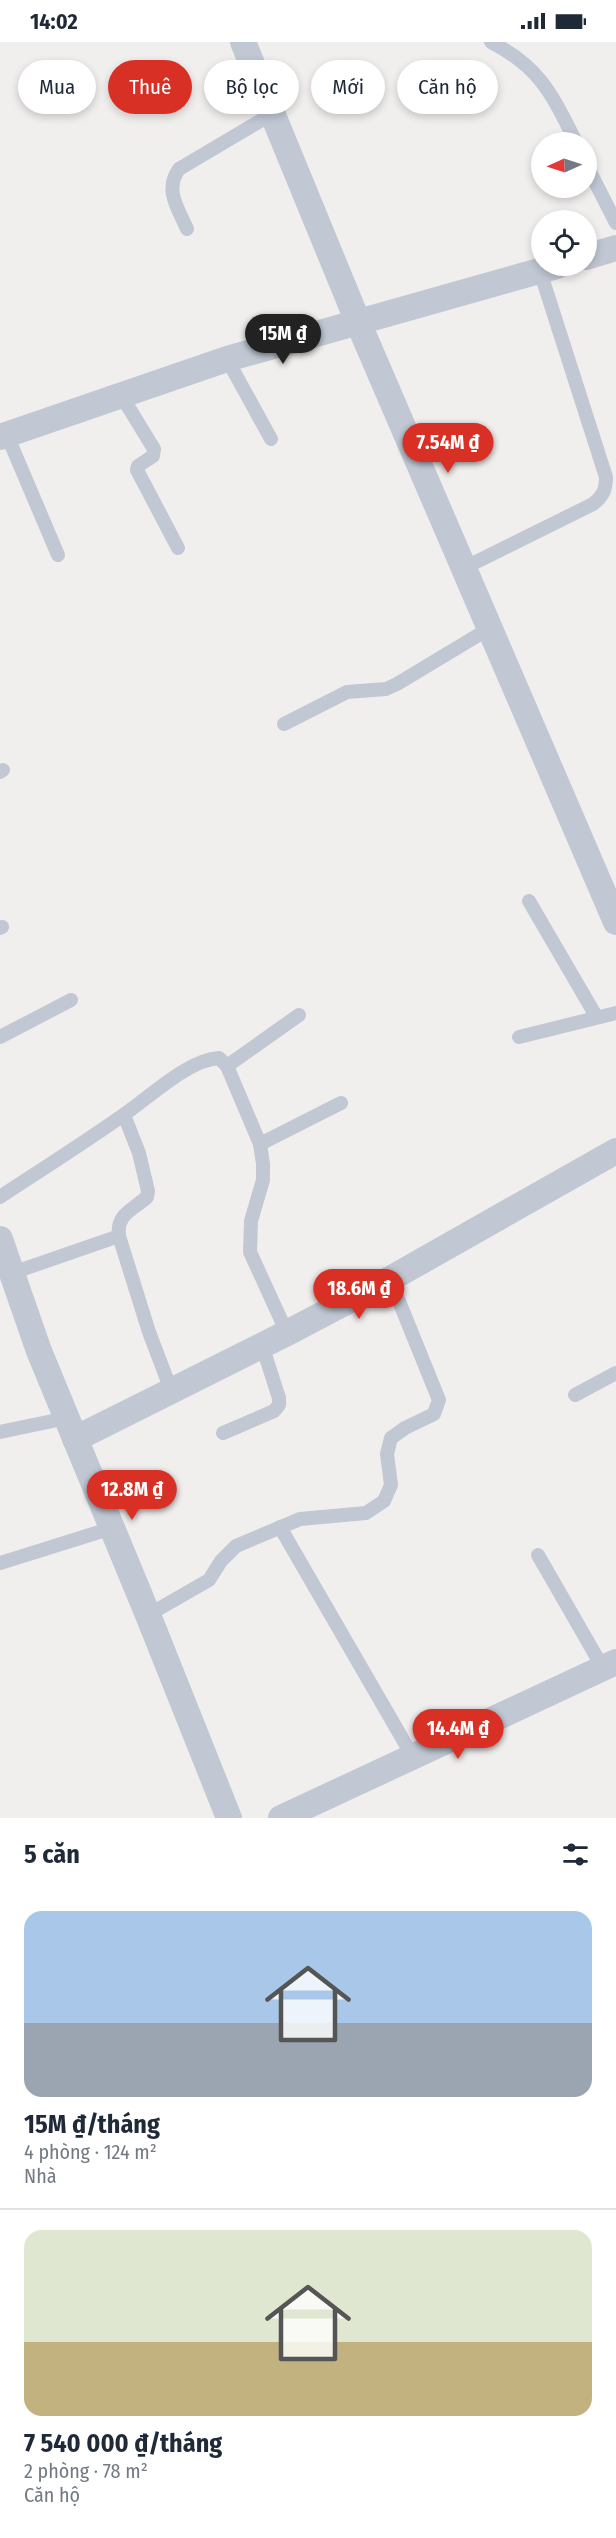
<!DOCTYPE html>
<html lang="vi">
<head>
<meta charset="utf-8">
<style>
  body { margin:0; font-family:"Fira Sans Condensed",sans-serif; background:#f2f2f3; color:#1f2937; height:100vh; display:flex; flex-direction:column; font-size:22px; white-space:nowrap }
  * { box-sizing:border-box; margin:0 }
  p { font-size:20px; color:#747a83 }
  .icon { flex:none; width:33px; height:33px; fill:none; stroke:currentColor; stroke-width:2; stroke-linecap:round; stroke-linejoin:round }
  .map { position:relative; height:1776px; overflow:hidden }
  .panel { display:flex; flex-direction:column; background:#fff; flex:1 }
  .panel>* { flex:none }
  .hud { position:absolute; left:18px; top:18px; width:580px; height:54px; display:flex; gap:12px }
  .needle { width:39px; rotate:267deg }
  .buttons { position:absolute; left:531px; top:90px; display:grid; gap:12px }
  .buttons a { display:grid; place-items:center; width:66px; height:66px; border-radius:50%; background:#fff; box-shadow:0 3px 9px #0003; font-size:30px }
  .price { position:absolute; translate:-50% -51px; padding:0 14px; border-radius:21px; background:#d93025; color:#fff; font-size:20px; line-height:39px; filter:drop-shadow(0 2px 3px #0008) }
  .price::after { content:''; position:absolute; left:50%; top:36px; width:18px; height:14px; margin-left:-9px; background:inherit; clip-path:polygon(0 0,100% 0,50% 100%) }
  .price.active { background:#222; color:#fff }
  ul { padding:0; list-style:none }
  li { display:grid; align-content:center; gap:12px; height:318px; padding:0 24px }
  li+li { border-top:2px solid #e0e1e3 }
  li span { display:grid; place-items:center; height:186px; border-radius:18px; color:#555 }
  li>.icon { margin-inline-start:auto }
  span .icon { width:108px; height:108px; fill:#fffc; stroke-width:1 }
  li b { font-size:26px }
  h2 { display:flex; justify-content:space-between; align-items:center; height:72px; padding:0 24px; font-size:26px }
  .pill { padding:0 21px; border-radius:27px; background:#fff; box-shadow:0 3px 9px #0003; font-size:21px; line-height:54px }
  .pill.active { background:#d93025; color:#fff }
  .status { display:flex; justify-content:space-between; align-items:center; height:42px; padding:0 30px; background:#fff; direction:ltr }
  .status svg { height:16px; fill:currentColor }
  .map>svg:first-child { display:block }
  .lines { fill:none; stroke-linecap:round; stroke-linejoin:round }
  .service { stroke:#c1c8d4; stroke-width:14 }
  .minor { stroke:#c1c8d4; stroke-width:26 }
</style>
</head>
<body>
<div class="status"><b>14:02</b><svg viewBox="0 0 49 12"><path d="M0 12V9h3v3zM5 12V6h3v6zM10 12V3h3v9zM15 12V0h3v12zM26 1h20v11H26zM47 4h2v5h-2z"/></svg></div>
<div class="map">
<svg width="616" height="1776" viewBox="0 0 616 1776">
  <rect width="100%" height="100%" fill="#f1eeee"/>
  <g class="lines">
    <g class="service">
      <path d="M491,0C541,26 552,53 576,100"/>
      <polyline points="586,122 616,181"/>
      <path d="M187,187C178,166 164,148 179,127L272,72"/>
      <polyline points="227,317 271,397"/>
      <polyline points="121,353 154,407 153,414 138,424 137,428 178,506"/>
      <polyline points="7,393 58,513"/>
      <path d="M464,526L593,462C603,454 606,448 606,435L540,229"/>
      <polyline points="284,682 347,650 386,647 397,642 490,586"/>
      <polyline points="0,730 3,728"/>
      <polyline points="529,859 596,974"/>
      <polyline points="0,886 2,885"/>
      <polyline points="0,995 71,958"/>
      <polyline points="519,995 616,971"/>
      <polyline points="227,1024 299,973"/>
      <path d="M124,1073L139,1111L148,1149L147,1155C133,1168 116,1172 119,1194L149,1290L171,1348"/>
      <polyline points="260,1102 341,1061"/>
      <path d="M0,1155C41,1128 82,1102 122,1074C149,1056 187,1018 219,1016L227,1024L260,1102L263,1122V1138L251,1179L250,1210L287,1291"/>
      <polyline points="12,1231 119,1194"/>
      <polyline points="575,1353 616,1331"/>
      <polyline points="0,1390 67,1376"/>
      <polyline points="223,1391 274,1369 279,1363 279,1356 262,1303"/>
      <polyline points="280,1485 413,1715"/>
      <polyline points="538,1513 603,1626"/>
      <polyline points="0,1521 112,1486"/>
      <polyline points="148,1573 209,1538 221,1519 236,1504 300,1477 366,1471 384,1459 391,1443 387,1412 391,1396 405,1386 434,1372 439,1358 390,1237"/>
    </g>
    <g class="minor">
      <polyline points="243,0 358,280 616,880"/>
      <polyline points="586,215 616,206"/>
      <polyline points="0,395 227,317 557,224"/>
      <polyline points="0,1197 39,1309 148,1573 229,1776"/>
      <polyline points="75,1397 287,1291 390,1237 616,1109"/>
      <polyline points="281,1776 616,1620"/>
    </g>
  </g>
</svg>
<div class="buttons">
<a><svg class="needle" viewBox="-14 -14 28 28"><path d="M0-13l5 13h-10z" fill="#e53935"/><path d="M0 13l5-13h-10z" fill="#747a83"/></svg></a>
<a><svg class="icon" aria-label="locate" viewBox="0 0 24 24"><circle cx="12" cy="12" r="6"/><path d="M12 2v4M12 18v4M2 12h4M18 12h4"/></svg></a>
</div>
<b class="price active" style="left:283px;top:323px">15M ₫</b>
<b class="price" style="left:448px;top:432px">7.54M ₫</b>
<b class="price" style="left:359px;top:1278px">18.6M ₫</b>
<b class="price" style="left:132px;top:1479px">12.8M ₫</b>
<b class="price" style="left:458px;top:1718px">14.4M ₫</b>
<div class="hud">
<a class="pill">Mua</a>
<a class="pill active">Thuê</a>
<a class="pill">Bộ lọc</a>
<a class="pill">Mới</a>
<a class="pill">Căn hộ</a>
</div>
</div>
<section class="panel">
<h2>5 căn<svg class="icon" aria-label="filters" viewBox="0 0 24 24"><path d="M4 7h16M4 17h16"/><circle cx="9" cy="7" r="2"/><circle cx="15" cy="17" r="2"/></svg></h2>
<ul>
<li><span style="background:linear-gradient(#a9c7e8 60%,#9aa5b1 0)"><svg class="icon" aria-label="home" viewBox="0 0 24 24"><path d="M3 11l9-7 9 7M6 9v11h12V9"/></svg></span><div><b>15M ₫/tháng</b><p>4 phòng · 124 m²</p><p>Nhà</p></div></li>
<li><span style="background:linear-gradient(#dfe7d0 60%,#c2b280 0)"><svg class="icon" aria-label="home" viewBox="0 0 24 24"><path d="M3 11l9-7 9 7M6 9v11h12V9"/></svg></span><div><b>7 540 000 ₫/tháng</b><p>2 phòng · 78 m²</p><p>Căn hộ</p></div></li>
</ul>
</section>
</body>
</html>
